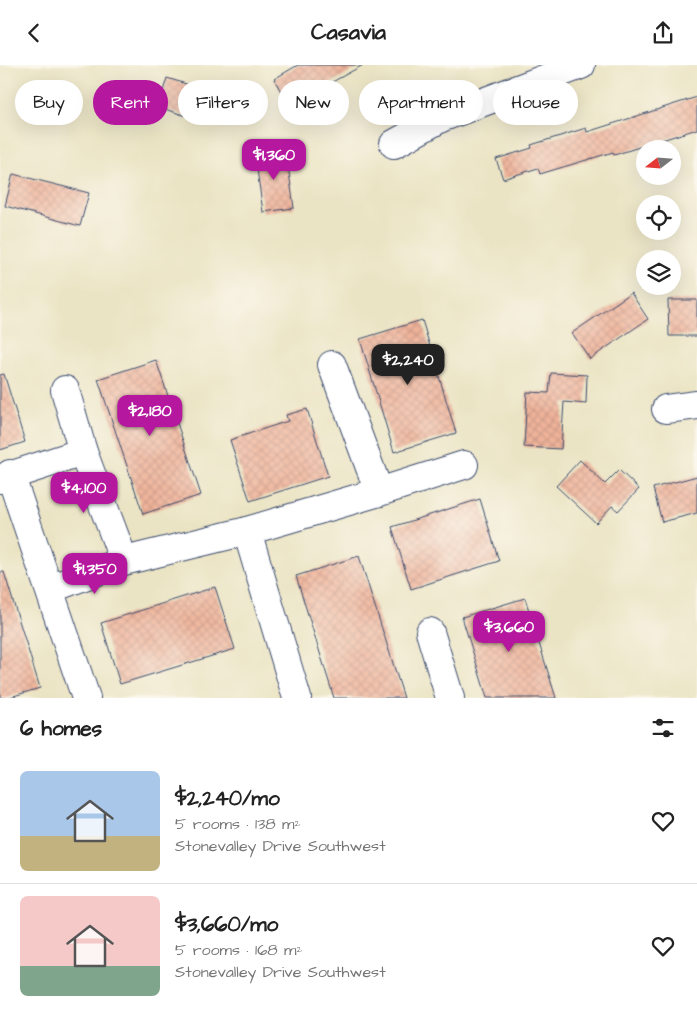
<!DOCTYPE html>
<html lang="en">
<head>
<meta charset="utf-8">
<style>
  body { margin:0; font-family:"Architects Daughter",sans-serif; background:#f6f6f6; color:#222; height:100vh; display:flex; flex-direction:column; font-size:19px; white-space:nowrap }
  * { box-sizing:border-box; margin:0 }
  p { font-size:16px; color:#767676 }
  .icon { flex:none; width:28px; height:28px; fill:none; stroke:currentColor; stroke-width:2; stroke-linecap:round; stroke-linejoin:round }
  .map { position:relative; height:633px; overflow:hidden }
  .details { display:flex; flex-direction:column; background:#fff; flex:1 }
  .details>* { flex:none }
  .hud { position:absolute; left:15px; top:15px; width:668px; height:45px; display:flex; gap:10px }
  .needle { width:32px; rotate:253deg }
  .buttons { position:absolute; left:636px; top:75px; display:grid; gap:10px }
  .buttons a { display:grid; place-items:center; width:45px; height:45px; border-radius:50%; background:#fff; box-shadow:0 5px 20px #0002; font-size:25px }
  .price { position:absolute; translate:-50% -42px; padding:0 11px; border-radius:10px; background:#b5179e; color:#fff; font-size:16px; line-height:32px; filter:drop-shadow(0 1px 2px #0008) }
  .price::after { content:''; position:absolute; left:50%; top:30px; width:15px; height:11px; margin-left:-8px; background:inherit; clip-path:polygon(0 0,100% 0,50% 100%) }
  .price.current { background:#222; color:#fff }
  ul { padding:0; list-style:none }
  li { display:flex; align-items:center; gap:15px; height:125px; padding:0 20px }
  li+li { border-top:1px solid #e0e0e0 }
  li span { display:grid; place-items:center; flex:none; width:140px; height:100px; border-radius:8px; color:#555 }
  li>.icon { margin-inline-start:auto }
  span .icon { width:60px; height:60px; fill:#fffc; stroke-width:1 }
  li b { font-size:21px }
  h2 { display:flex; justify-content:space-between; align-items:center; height:60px; padding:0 20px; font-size:21px }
  .pill { padding:0 18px; border-radius:22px; background:#fff; box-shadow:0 5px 20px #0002; font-size:18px; line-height:45px }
  .pill.current { background:#b5179e; color:#fff }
  header { display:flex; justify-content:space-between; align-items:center; height:65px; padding:0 20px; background:#fff; font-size:22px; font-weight:800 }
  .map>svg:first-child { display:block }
  .building { fill:url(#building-cross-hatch) }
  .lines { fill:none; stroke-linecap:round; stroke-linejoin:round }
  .minor-casing { stroke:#3a4a6d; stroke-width:30 }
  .minor { stroke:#fff; stroke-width:28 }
</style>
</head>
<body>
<header><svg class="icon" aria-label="back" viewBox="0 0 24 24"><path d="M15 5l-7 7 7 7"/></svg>Casavia<svg class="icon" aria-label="share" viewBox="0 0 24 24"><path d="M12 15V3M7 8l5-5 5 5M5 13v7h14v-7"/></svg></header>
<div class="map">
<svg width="697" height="633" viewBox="0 0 697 633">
  <defs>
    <pattern id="building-cross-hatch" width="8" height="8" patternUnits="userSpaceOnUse" patternTransform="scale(1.25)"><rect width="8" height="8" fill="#efb39a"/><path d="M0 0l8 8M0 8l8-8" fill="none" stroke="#cc9a87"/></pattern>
  </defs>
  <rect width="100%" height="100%" fill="#fbf7ec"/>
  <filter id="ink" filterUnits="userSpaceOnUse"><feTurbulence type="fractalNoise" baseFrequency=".02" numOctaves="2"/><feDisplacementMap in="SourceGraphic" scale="10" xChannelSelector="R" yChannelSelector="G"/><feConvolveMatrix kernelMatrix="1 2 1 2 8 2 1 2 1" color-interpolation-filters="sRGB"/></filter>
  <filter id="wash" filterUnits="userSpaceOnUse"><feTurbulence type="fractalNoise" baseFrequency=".0096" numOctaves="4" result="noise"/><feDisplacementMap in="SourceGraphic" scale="20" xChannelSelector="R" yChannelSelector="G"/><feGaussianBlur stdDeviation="1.12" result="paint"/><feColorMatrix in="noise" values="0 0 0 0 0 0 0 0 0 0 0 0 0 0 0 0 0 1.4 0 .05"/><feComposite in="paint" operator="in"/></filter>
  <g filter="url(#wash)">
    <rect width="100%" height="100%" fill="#ebe4c4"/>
    <g id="blocks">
      <g class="building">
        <polygon points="298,0 363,0 289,41 274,14"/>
        <polygon points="167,13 202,24 193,53 158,42"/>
        <polygon points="697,32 697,64 614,90 613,87 540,109 538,103 503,114 496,94 532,83 531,80 586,63 587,67"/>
        <polygon points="286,86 294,143 263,147 255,90"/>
        <polygon points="13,109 89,128 80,161 5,141"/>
        <polygon points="631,228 648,254 590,294 572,268"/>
        <polygon points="668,235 697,235 697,271 669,271"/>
        <polygon points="422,255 456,368 394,387 360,274"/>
        <polygon points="156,295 201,430 143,449 98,314"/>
        <polygon points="551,308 587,310 586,339 564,337 561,384 524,382 527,327 549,328"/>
        <polygon points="4,309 25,377 0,385 0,310"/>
        <polygon points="307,344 328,411 250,436 230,375 288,356 286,350"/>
        <polygon points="580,395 605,419 619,405 639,424 618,446 612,441 596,458 556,421"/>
        <polygon points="697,411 697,448 662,457 653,423"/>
        <polygon points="480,434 499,496 411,524 392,462"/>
        <polygon points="359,491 404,633 334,633 296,511"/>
        <polygon points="0,507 4,507 40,623 7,633 0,633"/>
        <polygon points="215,522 235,584 120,619 101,558"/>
        <polygon points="525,533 556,633 487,633 462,552"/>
      </g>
    </g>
  </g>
  <g filter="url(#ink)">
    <use href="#blocks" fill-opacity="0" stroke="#3a4a6d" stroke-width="1"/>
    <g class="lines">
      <defs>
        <g id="minor">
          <polyline points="394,79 441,53 581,0"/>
          <polyline points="332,300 379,427"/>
          <polyline points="65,325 83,387 124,496"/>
          <polyline points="666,344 697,340"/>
          <polyline points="10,409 86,633"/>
          <polyline points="0,414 83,387"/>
          <polyline points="247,466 297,633"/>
          <polyline points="50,524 124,496 247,466 379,427 464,400"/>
          <polyline points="430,567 450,633"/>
        </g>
      </defs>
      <use href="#minor" class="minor-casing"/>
      <use href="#minor" class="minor"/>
    </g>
  </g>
</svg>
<div class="buttons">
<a><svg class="needle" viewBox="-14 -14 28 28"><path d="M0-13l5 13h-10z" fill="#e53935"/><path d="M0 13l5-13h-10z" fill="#767676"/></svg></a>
<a><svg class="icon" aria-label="locate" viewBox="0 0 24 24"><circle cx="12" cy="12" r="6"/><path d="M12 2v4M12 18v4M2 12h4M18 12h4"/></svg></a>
<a><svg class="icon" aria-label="layers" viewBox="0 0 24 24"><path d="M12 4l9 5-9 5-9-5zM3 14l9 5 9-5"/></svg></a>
</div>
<b class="price" style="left:274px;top:116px">$1,360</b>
<b class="price current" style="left:408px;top:321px">$2,240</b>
<b class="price" style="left:150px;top:372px">$2,180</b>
<b class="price" style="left:84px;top:449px">$4,100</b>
<b class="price" style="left:95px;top:530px">$1,350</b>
<b class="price" style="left:509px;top:588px">$3,660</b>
<div class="hud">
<a class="pill">Buy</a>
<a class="pill current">Rent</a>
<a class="pill">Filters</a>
<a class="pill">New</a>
<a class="pill">Apartment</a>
<a class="pill">House</a>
</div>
</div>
<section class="details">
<h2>6 homes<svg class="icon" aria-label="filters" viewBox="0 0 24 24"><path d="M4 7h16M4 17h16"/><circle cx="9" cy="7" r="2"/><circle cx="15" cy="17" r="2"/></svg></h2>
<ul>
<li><span style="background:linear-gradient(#a9c7e8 65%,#c2b280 0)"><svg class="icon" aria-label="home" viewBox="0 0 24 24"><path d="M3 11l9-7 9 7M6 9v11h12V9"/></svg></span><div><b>$2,240/mo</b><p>5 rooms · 138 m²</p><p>Stonevalley Drive Southwest</p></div><svg class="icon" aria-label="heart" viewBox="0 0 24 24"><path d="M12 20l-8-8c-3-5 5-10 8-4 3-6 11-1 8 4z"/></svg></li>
<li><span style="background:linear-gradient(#f6c9c9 70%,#7fa58c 0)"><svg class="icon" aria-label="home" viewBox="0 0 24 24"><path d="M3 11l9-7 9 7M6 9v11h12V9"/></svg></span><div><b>$3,660/mo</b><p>5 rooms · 168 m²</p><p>Stonevalley Drive Southwest</p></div><svg class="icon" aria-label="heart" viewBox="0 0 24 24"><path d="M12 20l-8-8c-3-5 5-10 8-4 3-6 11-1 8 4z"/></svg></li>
</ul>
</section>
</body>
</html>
